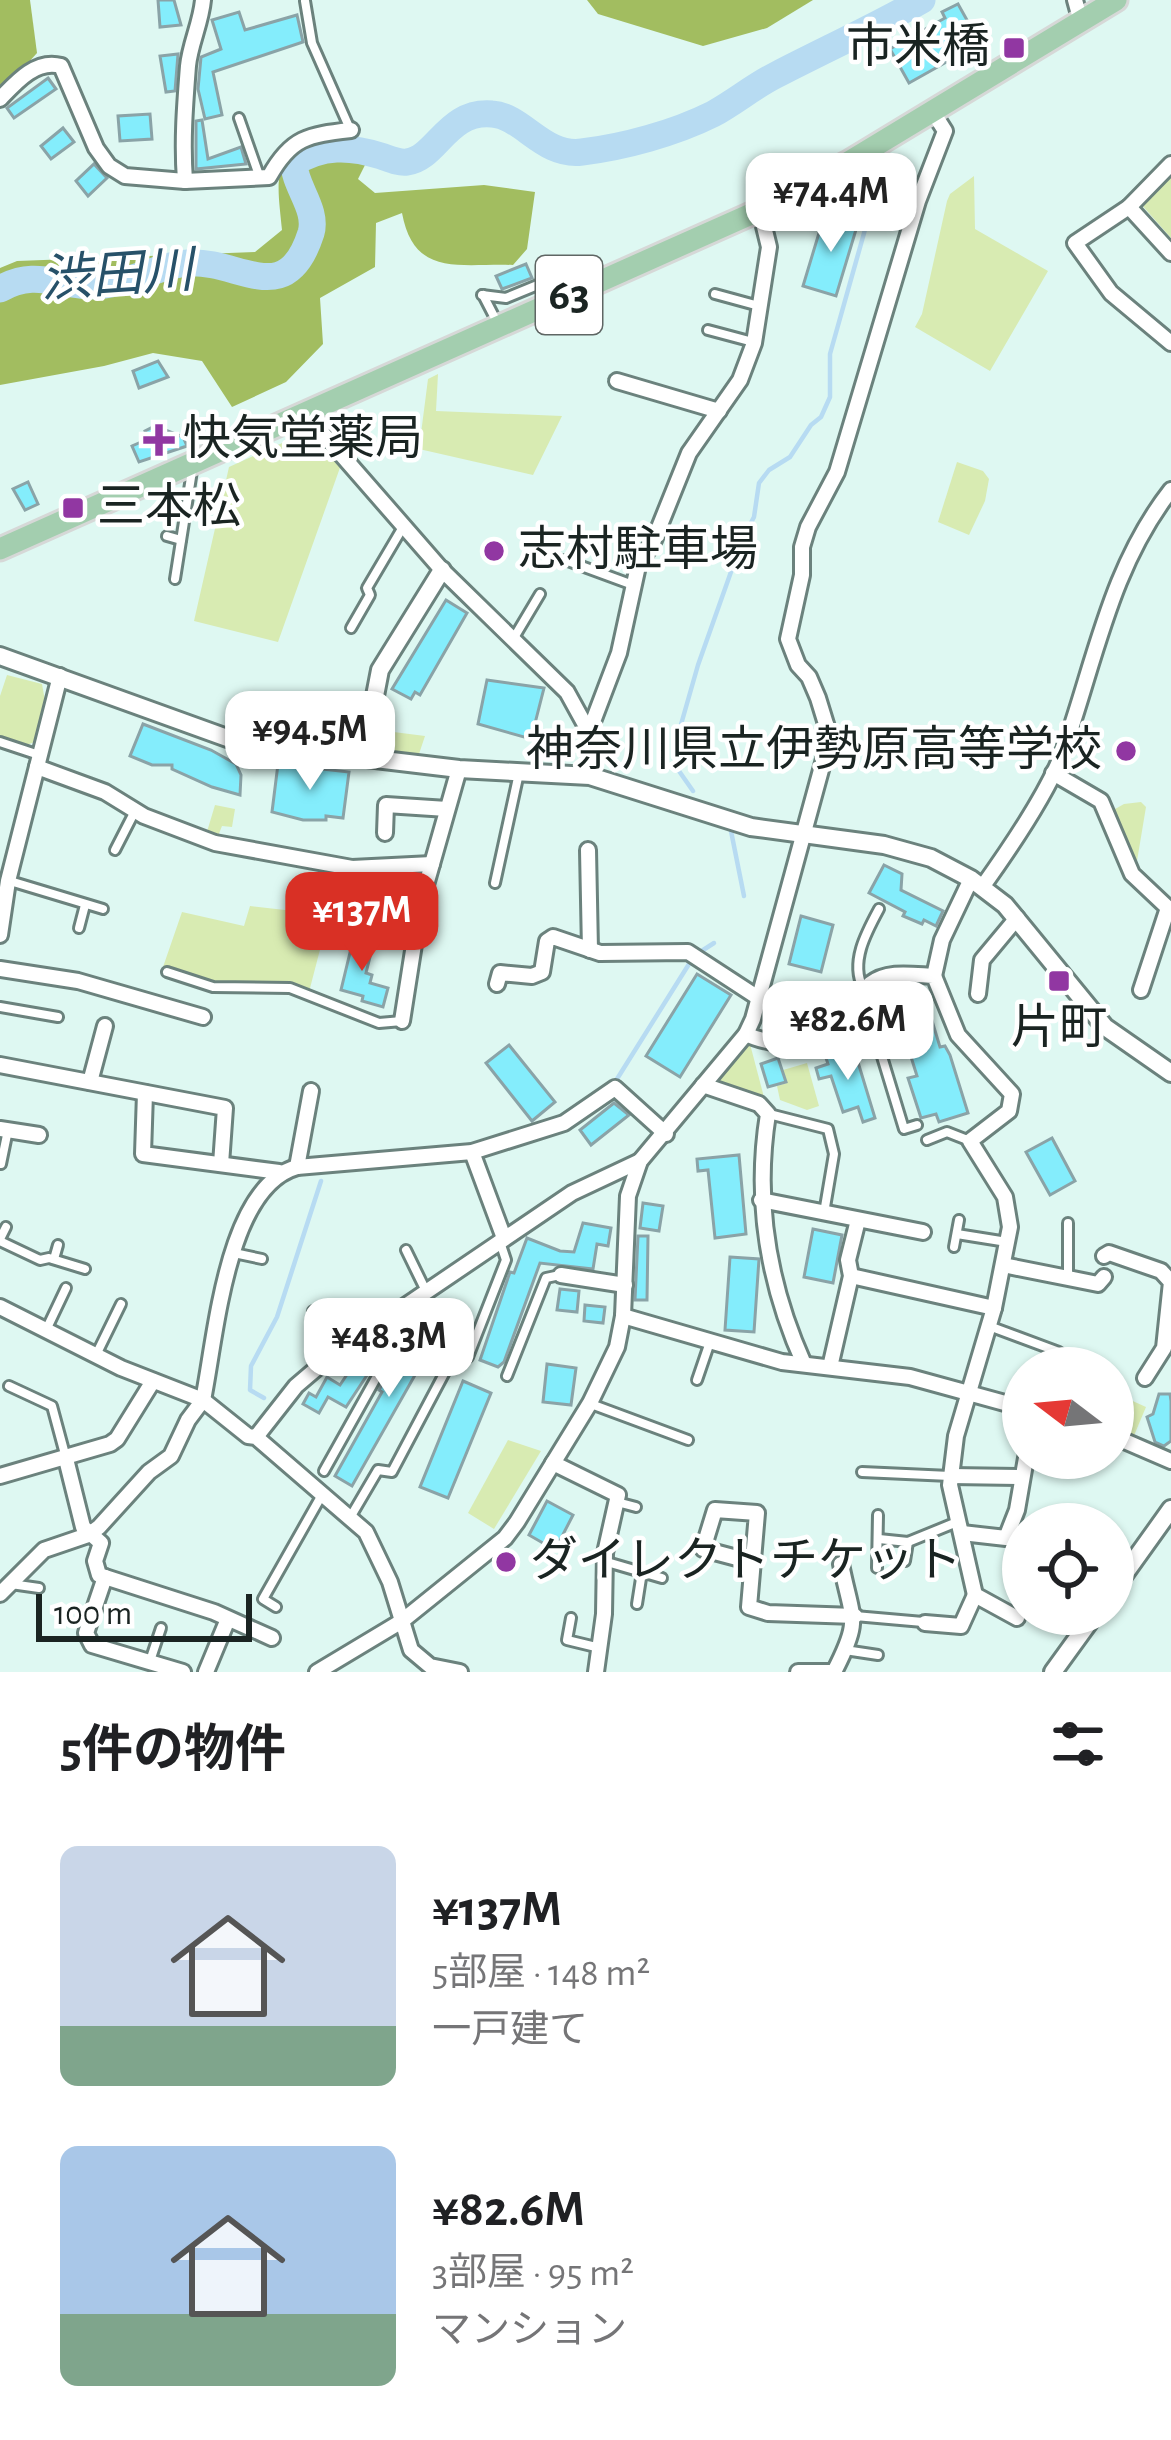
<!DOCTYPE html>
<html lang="ja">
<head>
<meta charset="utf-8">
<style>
  body { margin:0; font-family:"Alegreya Sans","Noto Sans JP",sans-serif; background:#f6f6f6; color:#202124; height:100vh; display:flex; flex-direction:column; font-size:45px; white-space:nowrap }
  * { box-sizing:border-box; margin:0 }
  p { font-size:39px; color:#757577 }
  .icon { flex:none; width:66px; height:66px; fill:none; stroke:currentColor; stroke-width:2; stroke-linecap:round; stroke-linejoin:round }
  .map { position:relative; height:1672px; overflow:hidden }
  .drawer { display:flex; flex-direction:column; background:#fff; flex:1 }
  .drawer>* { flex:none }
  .needle { width:78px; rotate:286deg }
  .tools { position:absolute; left:1002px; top:1347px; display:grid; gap:24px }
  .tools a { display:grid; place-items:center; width:132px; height:132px; border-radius:50%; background:#fff; box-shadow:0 3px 9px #0004; font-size:60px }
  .scale { position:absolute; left:36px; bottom:30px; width:216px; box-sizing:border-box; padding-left:12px; border:6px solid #1a2422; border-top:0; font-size:33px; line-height:42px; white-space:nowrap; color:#1a2422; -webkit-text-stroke:9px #fff; paint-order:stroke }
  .price { position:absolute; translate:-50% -102px; padding:0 27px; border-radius:24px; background:#fff; color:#222; font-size:39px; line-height:78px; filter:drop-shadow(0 3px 6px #0008) }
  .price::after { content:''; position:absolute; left:50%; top:72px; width:36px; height:27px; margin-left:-18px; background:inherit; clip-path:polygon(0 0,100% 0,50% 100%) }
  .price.selected { background:#d93025; color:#fff }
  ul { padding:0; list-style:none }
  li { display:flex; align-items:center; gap:36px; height:300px; padding:0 60px }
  li span { display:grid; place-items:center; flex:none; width:336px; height:240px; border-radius:18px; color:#555 }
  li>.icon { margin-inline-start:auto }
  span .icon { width:144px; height:144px; fill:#fffc; stroke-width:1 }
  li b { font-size:51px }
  h2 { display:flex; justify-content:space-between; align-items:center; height:144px; padding:0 60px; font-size:51px }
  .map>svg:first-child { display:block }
  .green { fill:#d8ebb2 }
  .forest { fill:#a2bd60 }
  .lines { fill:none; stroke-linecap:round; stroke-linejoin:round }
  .stream { stroke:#b7dbf2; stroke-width:4.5 }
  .river { stroke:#b7dbf2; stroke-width:27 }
  .building { fill:#84edfc; stroke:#8aa3a7; stroke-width:3 }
  .service-casing { stroke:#6b827d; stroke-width:14 }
  .minor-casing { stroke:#6b827d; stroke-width:20 }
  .tertiary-casing { stroke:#6b827d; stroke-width:22 }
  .primary-casing { stroke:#d6d8d7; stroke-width:27 }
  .service { stroke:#fff; stroke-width:8 }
  .minor { stroke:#fff; stroke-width:14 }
  .tertiary { stroke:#fff; stroke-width:16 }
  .primary { stroke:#a3ceaf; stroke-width:21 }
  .poi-dot { fill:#9137a2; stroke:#fff; stroke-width:4.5 }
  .labels { text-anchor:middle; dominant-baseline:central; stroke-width:9; stroke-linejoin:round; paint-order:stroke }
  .shield { fill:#fff; stroke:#5f6664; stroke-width:3 }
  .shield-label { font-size:45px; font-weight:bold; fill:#1a2422 }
  .poi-label { font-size:48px; fill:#1a2422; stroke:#fff; text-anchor:start }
  .water-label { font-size:51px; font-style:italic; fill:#275169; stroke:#fff }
</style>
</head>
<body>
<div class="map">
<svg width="1171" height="1672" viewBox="0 0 1171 1672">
  <rect width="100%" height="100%" fill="#def8f2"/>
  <g class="green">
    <polygon points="1171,170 1171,238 1140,203"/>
    <polygon points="974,176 975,229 1048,271 990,371 915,327 922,314 947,201 950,194"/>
    <polygon points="438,374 436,411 562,416 533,475 419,449 428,379"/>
    <polygon points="311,430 342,462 278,642 194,621 229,467"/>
    <polygon points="957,462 983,471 989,479 985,501 969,535 938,522"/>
    <polygon points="7,675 42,684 45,701 35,742 26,745 0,736 0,696"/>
    <polygon points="378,730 425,736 419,754 375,749"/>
    <polygon points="1141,802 1146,807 1135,873 1108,813 1124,804"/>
    <polygon points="215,805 235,809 232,827 222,826 218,836 206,835"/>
    <polygon points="250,906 329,915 309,992 284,983 208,982 163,967 182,912 244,926"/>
    <polygon points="747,1042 750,1044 765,1101 720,1085 717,1077"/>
    <polygon points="807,1063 819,1106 807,1110 780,1100 777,1086 787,1083 783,1070"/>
    <polygon points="1126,1398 1146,1407 1133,1438 1113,1430"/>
    <polygon points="508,1440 541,1451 494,1529 468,1513"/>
  </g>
  <g class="forest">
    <polygon points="0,0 30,0 37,53 0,94"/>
    <polygon points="587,0 813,0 767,28 703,46 598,14"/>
    <path d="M329,139H349L366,163L358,179L375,193L484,185L535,192L527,249L513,265C460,263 414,278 402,213L376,223L375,267L320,298L323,344L286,382L232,407L202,361L153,353L104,366L0,385V268L17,261L255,252L282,230C277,178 269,153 329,139Z"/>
  </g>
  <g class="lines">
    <g class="stream">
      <polyline points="693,791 679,771 674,749 698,665 743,538 754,517 759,483 769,470 790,457 811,425 821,417 830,397 830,354 877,187"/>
      <polyline points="731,831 744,896"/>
      <polyline points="700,952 714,943"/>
      <polyline points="617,1079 689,964"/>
      <polyline points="264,1398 250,1390 251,1366 277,1317 321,1181"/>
    </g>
    <path class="river" d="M0,289C33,270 54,284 89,286C125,287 157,265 188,263C241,260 286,311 311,233C318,209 294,186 294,163C322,145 350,146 381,156C390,159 398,163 407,162C437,158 447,110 492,114C523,116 543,157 582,152C624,147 675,133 713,114C735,102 754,86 776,75C824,50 875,27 922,0"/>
  </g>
  <g class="building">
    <polygon points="158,0 174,0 181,25 160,27"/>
    <polygon points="958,4 977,38 963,46 966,51 909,83 890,49 945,18 942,12"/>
    <polygon points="239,12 245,30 297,15 303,42 213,72 222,115 205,119 198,89 201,57 221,49 212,20"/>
    <polygon points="178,54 175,91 166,92 160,56"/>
    <polygon points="48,78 56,89 14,118 7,108"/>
    <polygon points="150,114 152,139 120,141 118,116"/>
    <polygon points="202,120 208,159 241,147 246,164 196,169 196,121"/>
    <polygon points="63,128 74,142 51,159 41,146"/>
    <polygon points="94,164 107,178 88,196 76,181"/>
    <polygon points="825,213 858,223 836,296 803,286"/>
    <polygon points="526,264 532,278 502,289 496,276"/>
    <polygon points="158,361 168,377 139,388 133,371"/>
    <polygon points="155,426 183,437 187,446 139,462 132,446 148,439 145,431"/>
    <polygon points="28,482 38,504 25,510 13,489"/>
    <polygon points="446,600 467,613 420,695 415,692 411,699 392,689"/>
    <polygon points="487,680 544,688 531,739 478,724"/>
    <polygon points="143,724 211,750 236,764 241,775 240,795 212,787 172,769 172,765 152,765 130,756"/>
    <polygon points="278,764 349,772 343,818 326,816 326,820 303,820 272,812"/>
    <polygon points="884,865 902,874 901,890 943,911 936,926 924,920 922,924 903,916 905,912 869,893"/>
    <polygon points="801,916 833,925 821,972 789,964"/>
    <polygon points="354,936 374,941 366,973 372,975 370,983 388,988 383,1007 362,1001 363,996 341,990"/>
    <polygon points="697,974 731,995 680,1077 646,1056"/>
    <polygon points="923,991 940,1047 945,1046 950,1055 968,1113 939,1122 936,1114 921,1118 908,1078 917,1076 892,996"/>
    <polygon points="509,1045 555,1102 532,1121 486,1063"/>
    <polygon points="854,1049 875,1118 863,1122 858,1107 843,1112 831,1076 819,1079 816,1068 828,1064 826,1058"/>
    <polygon points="778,1058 786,1082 768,1087 761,1064"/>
    <polygon points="614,1103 629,1115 591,1145 580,1130"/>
    <polygon points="1052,1138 1075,1181 1050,1195 1026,1152"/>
    <polygon points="739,1155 746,1234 715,1238 708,1170 698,1171 697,1159"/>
    <polygon points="643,1203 663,1206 659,1231 640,1228"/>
    <polygon points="583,1223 611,1228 608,1246 597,1244 593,1269 540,1263 504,1362 498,1367 480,1360 510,1272 514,1273 527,1238 560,1251 574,1252"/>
    <polygon points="813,1229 842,1235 833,1283 804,1277"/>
    <polygon points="638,1236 648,1236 647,1300 635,1300"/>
    <polygon points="730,1257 759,1259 754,1332 725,1330"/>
    <polygon points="560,1289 579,1291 577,1312 557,1310"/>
    <polygon points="585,1305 605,1307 603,1323 584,1321"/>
    <polygon points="428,1314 444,1324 352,1486 335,1476 382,1392 379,1390 391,1368 395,1371"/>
    <polygon points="362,1352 377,1360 346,1407 328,1397 319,1413 303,1404 309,1393 316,1397 327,1377 340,1385"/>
    <polygon points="547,1364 576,1368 571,1405 543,1402"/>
    <polygon points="463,1381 491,1393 448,1498 420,1487"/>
    <polygon points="1159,1394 1170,1394 1171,1401 1171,1441 1164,1446 1155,1442 1147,1417 1153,1414"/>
    <polygon points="547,1501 573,1515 555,1550 529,1535"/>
  </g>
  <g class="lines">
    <defs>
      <g id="service">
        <polyline points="305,1 312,43 350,129"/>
        <polyline points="239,118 260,178"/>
        <polyline points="715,294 759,306"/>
        <polyline points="482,295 506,298 557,277 574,289"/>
        <polyline points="483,295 498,324"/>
        <polyline points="708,330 753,342"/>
        <polyline points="167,536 181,540"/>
        <polyline points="565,560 633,585"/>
        <polyline points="175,579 192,471"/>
        <polyline points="351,628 370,595 367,588 403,527"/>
        <polyline points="512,641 540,594"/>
        <polyline points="0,742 39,755"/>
        <polyline points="115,850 135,811"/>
        <polyline points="10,881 103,909"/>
        <polyline points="495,883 519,773"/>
        <polyline points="79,928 85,905"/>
        <polyline points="167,972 213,987 290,988 379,1023 402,1021"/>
        <path d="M863,988C850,962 866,933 879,909"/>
        <polyline points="859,998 866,1004 904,1129 917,1125"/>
        <polyline points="0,1007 58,1017"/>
        <polyline points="769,1114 828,1129 834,1154 824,1213"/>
        <polyline points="927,1140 947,1132 970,1141"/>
        <polyline points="1,1164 8,1130"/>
        <polyline points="957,1234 1007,1242"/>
        <polyline points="0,1239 6,1227"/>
        <polyline points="0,1241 40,1260 49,1258 85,1269"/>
        <polyline points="954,1247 959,1220"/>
        <polyline points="406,1250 426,1291"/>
        <polyline points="234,1253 262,1259"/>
        <polyline points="54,1259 58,1245"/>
        <polyline points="1068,1276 1068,1223"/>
        <polyline points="313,1311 329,1355"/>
        <polyline points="989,1326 1059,1352"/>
        <polyline points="47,1328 66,1288"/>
        <polyline points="97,1353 121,1304"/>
        <polyline points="468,1357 506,1260 500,1242"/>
        <polyline points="507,1376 546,1278 560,1275"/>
        <polyline points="697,1380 710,1342"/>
        <polyline points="9,1386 52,1406 66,1458"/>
        <polyline points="591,1404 688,1440"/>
        <polyline points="324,1471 404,1328 407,1321 402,1310"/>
        <polyline points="862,1472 950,1476"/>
        <polyline points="617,1502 636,1507"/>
        <polyline points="351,1516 378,1470 392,1472 445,1372"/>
        <polyline points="879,1539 908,1542 957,1522"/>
        <polyline points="905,1561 908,1542"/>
        <polyline points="607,1562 662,1578"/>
        <polyline points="877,1568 878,1515"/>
        <polyline points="11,1584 39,1588"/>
        <polyline points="637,1604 642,1572"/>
        <polyline points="276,1607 263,1599 323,1493"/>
        <polyline points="855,1616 923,1622"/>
        <polyline points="571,1618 567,1640 600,1648"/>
        <polyline points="845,1650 878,1655"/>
        <polyline points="150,1661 161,1628"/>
      </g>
      <g id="minor">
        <polyline points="1075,0 1081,22"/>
        <path d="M0,99C16,82 36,59 61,66L96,148L109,166L125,176L185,181L269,177C291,137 308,135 351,130"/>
        <polyline points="1171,164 1129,207 1075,243 1111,293 1171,343"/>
        <path d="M185,181C182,141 185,105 188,66C190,44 201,23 203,0"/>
        <polyline points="1129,207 1171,253"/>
        <polyline points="617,381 719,411"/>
        <polyline points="305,413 442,570 567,692 589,732 590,776"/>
        <polyline points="589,732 619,653 638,566 654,540 689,453 740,380 754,343 769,247 760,210"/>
        <polyline points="37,767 105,792 144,816 215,843 352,868 432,864"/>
        <polyline points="1053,773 1101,801 1132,874 1168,908 1141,990"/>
        <polyline points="385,833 386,805 447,809"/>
        <polyline points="588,850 590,950"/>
        <path d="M983,886C1008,851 1048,792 1063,752C1095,662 1110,568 1171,490"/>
        <polyline points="0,935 8,881 60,676"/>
        <polyline points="0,969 78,981 203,1017"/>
        <polyline points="934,976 942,940 971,879"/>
        <polyline points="497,984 500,973 532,976 542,972 547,941 553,937 600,953 688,952 760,999"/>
        <polyline points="978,994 982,960 1017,918"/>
        <polyline points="402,1021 420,906 459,769"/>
        <path d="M746,1034C771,1047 826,1048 846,1025C856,1012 856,995 870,984C887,970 913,975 934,976L958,1035L1012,1094L1009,1111L970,1141L1005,1197L1010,1227L994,1308L956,1436L950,1485L975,1595L1017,1618"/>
        <polyline points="0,1065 225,1108 221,1164"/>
        <polyline points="90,1082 105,1026"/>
        <path d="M703,1085L759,1104L768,1114C754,1201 768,1284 804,1364"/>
        <polyline points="145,1093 143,1154 279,1172"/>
        <polyline points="0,1129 39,1135"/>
        <polyline points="472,1152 504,1238"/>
        <polyline points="297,1167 311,1091"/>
        <polyline points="761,1200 923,1232"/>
        <polyline points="1104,1256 1109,1253 1161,1271 1171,1282 1164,1348 1145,1378"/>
        <polyline points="1003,1265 1098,1284 1104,1277"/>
        <polyline points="561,1275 625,1285"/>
        <polyline points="851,1276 994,1308"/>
        <polyline points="0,1307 121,1368 203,1400 248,1436 256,1437 366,1532 390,1582 411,1650 430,1666 460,1672"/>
        <polyline points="623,1316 782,1362 910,1377 1023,1408"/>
        <polyline points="830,1367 851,1276 848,1260 858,1220"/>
        <polyline points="1113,1436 1171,1461"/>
        <polyline points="256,1437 296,1386 330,1357 572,1193 640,1161"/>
        <polyline points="66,1459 83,1527 101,1543 95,1561 99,1575 105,1577 86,1633 92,1645 183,1672"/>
        <polyline points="553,1463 618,1495 605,1553 604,1614 596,1672"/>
        <polyline points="0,1476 110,1444 117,1439 153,1381"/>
        <polyline points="951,1476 1022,1477"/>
        <polyline points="962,1533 1006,1538 1017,1510 1026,1458"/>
        <polyline points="752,1562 703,1549 715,1510 757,1513 749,1607 768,1613 855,1616"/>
        <polyline points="105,1577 214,1612 272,1638"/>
        <path d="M0,1594L44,1550L88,1535L99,1527L149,1472L171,1456L188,1420L203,1400C216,1337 226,1187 297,1167L472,1152L564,1123L615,1088L666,1134"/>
        <polyline points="925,1623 961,1626 975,1595"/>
        <polyline points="206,1672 228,1619"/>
        <polyline points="317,1672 402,1621 505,1538 517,1522 590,1403 617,1347 623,1316 628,1196 640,1161 746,1034 753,1019 830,737 818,698 809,677 798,665 788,639 802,575 802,547 808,527 837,472 918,201 945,131 933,112"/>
        <polyline points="798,1672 831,1672"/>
        <path d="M834,1672C862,1618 852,1620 841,1564"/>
      </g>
      <g id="tertiary">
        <polyline points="0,656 241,743 459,769 590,776 751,827 884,845 931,858 971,879 1005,905 1105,1027 1171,1073"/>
        <polyline points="363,758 380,670 442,570"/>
        <polyline points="1113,1590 1171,1509"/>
        <polyline points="1053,1672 1095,1614"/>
      </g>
      <polyline id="primary" points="0,549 760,210 847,163 1116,0"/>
    </defs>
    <use href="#service" class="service-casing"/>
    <use href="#minor" class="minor-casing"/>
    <use href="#tertiary" class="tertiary-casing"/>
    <use href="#primary" class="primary-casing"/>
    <use href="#service" class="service"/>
    <use href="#minor" class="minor"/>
    <use href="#tertiary" class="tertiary"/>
    <use href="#primary" class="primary"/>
  </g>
  <g class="poi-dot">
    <rect x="1002" y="36" width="24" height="24" rx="6"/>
    <path d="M153 422h12v12h12v12h-12v12h-12v-12h-12v-12h12z"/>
    <rect x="61" y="496" width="24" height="24" rx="6"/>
    <circle cx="494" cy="551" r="12"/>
    <circle cx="1126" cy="751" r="12"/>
    <rect x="1047" y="969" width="24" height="24" rx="6"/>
    <circle cx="506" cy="1562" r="12"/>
  </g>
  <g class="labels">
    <rect class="shield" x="536" y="256" width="66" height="78" rx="9"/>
    <g class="shield-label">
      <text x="569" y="295">63</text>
    </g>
    <g class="poi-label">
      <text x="990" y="48" text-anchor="end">市米橋</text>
      <text x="183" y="440">快気堂薬局</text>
      <text x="97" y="508">三本松</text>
      <text x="518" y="551">志村駐車場</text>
      <text x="1102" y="751" text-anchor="end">神奈川県立伊勢原高等学校</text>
      <text x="1059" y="1029" text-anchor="middle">片町</text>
      <text x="530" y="1562">ダイレクトチケット</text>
    </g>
    <g class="water-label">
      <text transform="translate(117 276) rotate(-4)">渋田川</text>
    </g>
  </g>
</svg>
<div class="tools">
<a><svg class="needle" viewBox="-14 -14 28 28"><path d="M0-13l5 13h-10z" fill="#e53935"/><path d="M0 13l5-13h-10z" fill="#757577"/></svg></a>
<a><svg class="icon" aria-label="locate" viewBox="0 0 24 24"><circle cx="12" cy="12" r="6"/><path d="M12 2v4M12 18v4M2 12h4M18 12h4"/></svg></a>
</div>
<div class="scale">100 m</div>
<b class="price" style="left:831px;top:255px">¥74.4M</b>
<b class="price" style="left:310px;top:793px">¥94.5M</b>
<b class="price selected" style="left:362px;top:974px">¥137M</b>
<b class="price" style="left:848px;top:1083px">¥82.6M</b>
<b class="price" style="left:389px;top:1400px">¥48.3M</b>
</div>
<section class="drawer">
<h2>5件の物件<svg class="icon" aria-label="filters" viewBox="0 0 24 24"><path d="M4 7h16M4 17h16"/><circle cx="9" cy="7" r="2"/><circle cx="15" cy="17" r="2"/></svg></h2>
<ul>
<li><span style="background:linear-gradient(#c9d6e8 75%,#7fa58c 0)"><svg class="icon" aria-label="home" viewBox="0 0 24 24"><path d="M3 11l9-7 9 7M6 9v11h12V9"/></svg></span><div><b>¥137M</b><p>5部屋 · 148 m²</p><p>一戸建て</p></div></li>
<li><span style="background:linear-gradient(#a9c7e8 70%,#7fa58c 0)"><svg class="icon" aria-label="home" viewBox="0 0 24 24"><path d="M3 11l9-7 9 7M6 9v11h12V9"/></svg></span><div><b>¥82.6M</b><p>3部屋 · 95 m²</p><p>マンション</p></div></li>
</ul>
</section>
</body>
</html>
